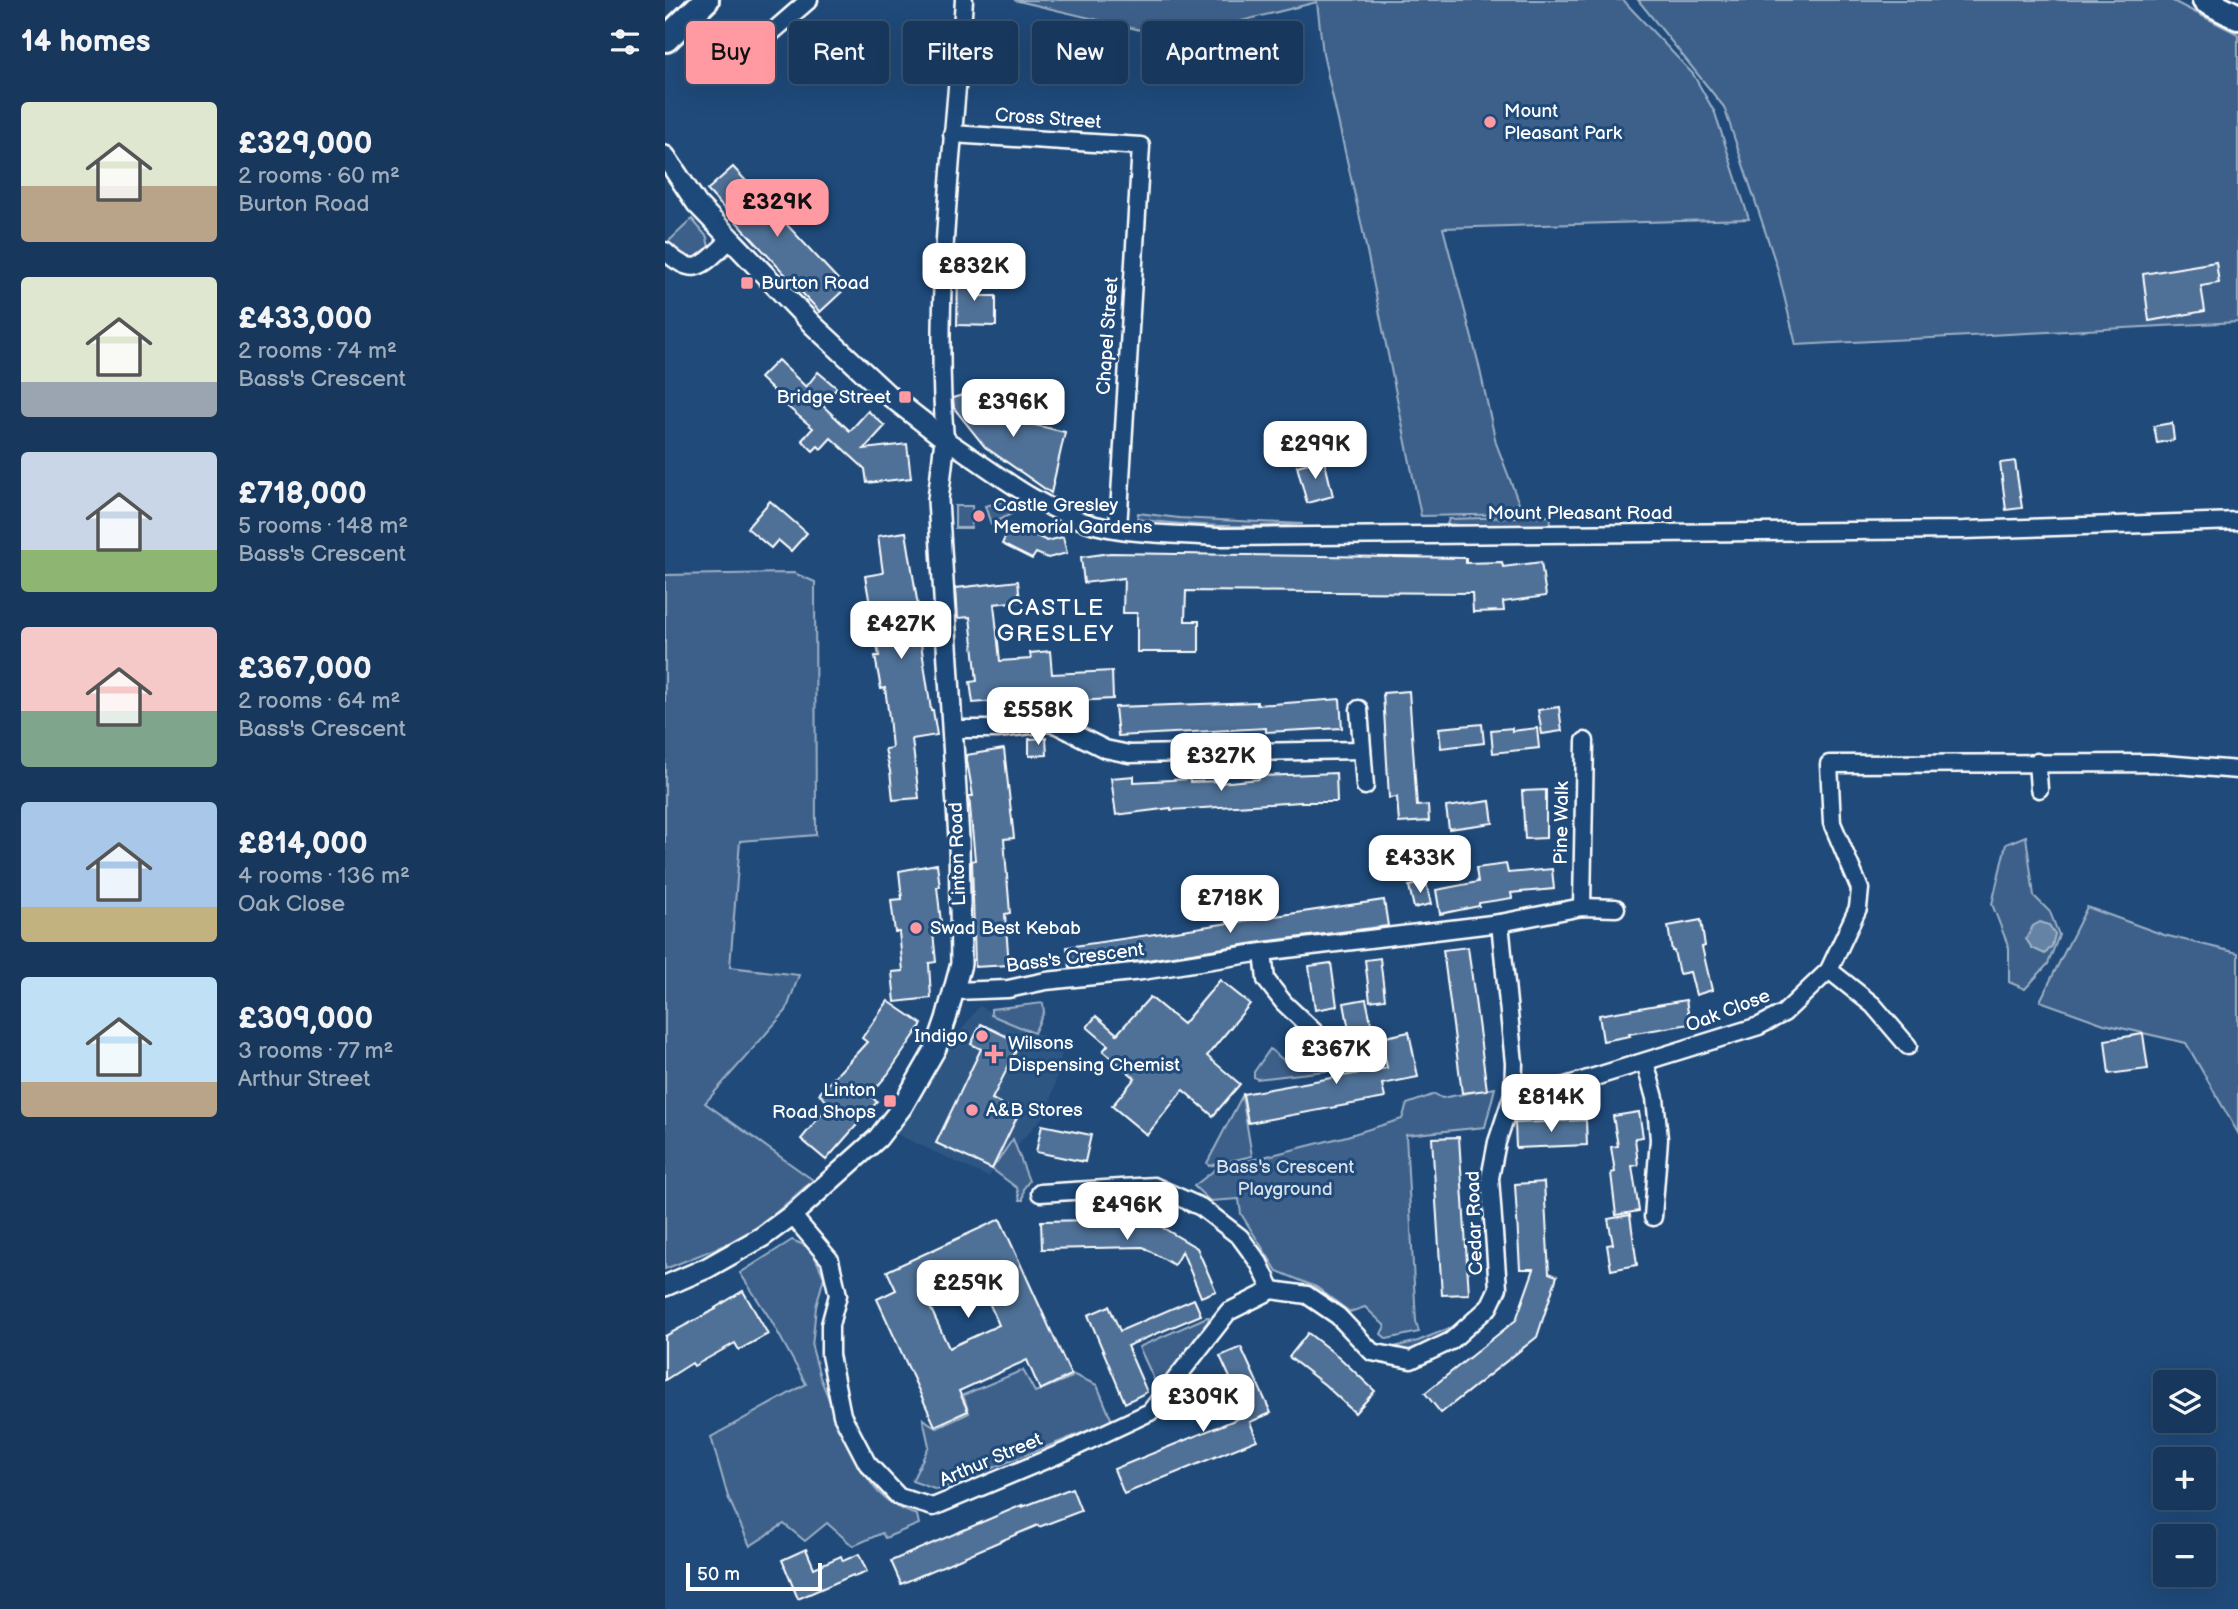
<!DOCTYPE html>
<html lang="en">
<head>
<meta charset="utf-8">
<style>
  body { margin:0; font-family:"Balsamiq Sans",sans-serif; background:#244365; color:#f1f3f6; height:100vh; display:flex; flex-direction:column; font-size:26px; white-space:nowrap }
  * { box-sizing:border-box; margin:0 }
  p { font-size:23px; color:#9eacbb }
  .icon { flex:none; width:38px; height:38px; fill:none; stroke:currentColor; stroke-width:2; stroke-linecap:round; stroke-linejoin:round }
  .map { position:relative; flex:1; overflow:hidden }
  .details { display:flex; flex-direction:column; background:#17385c; width:665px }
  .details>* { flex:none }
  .banner { position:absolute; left:21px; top:21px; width:665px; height:63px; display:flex; gap:14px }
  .fabs { position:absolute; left:1488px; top:1370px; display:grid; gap:14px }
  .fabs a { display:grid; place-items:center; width:63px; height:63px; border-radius:7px; background:#17385c; box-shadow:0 7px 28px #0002,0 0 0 2px #365272; font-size:35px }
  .scale { position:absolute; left:21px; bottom:18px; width:136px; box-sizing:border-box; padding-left:7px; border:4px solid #fff; border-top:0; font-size:19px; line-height:24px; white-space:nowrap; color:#fff; -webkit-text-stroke:5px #1f4a7a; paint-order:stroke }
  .price { position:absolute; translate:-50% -60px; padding:0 16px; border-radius:14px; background:#fff; color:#222; font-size:23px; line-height:46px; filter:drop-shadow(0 2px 4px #0008) }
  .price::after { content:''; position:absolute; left:50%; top:42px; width:21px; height:16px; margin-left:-10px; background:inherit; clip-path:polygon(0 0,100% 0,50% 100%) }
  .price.on { background:#ff9aa2; color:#111 }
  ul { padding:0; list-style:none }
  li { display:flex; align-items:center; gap:21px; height:175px; padding:0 21px }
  li span { display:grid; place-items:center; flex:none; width:196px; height:140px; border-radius:7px; color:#555 }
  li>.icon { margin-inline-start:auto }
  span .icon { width:84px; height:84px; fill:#fffc; stroke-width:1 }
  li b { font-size:30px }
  h2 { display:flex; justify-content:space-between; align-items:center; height:84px; padding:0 21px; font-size:30px }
  .chip { padding:0 24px; border-radius:7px; background:#17385c; box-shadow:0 7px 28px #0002,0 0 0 2px #365272; font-size:24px; line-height:63px }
  .chip.on { background:#ff9aa2; color:#111 }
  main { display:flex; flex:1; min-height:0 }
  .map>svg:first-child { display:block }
  .built { fill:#2e5683 }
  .green { fill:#3c618b; stroke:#9eb0c5; stroke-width:2 }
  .water { fill:#6583a4; stroke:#a3b5c8; stroke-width:2 }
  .building { fill:#507197; stroke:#fff; stroke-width:2; fill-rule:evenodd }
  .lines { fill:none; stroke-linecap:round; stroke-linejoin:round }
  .minor-casing { stroke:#fff; stroke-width:21 }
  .tertiary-casing { stroke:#fff; stroke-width:24 }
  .trunk-casing { stroke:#fff; stroke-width:30 }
  .minor { stroke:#1f4a7a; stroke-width:16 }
  .tertiary { stroke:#1f4a7a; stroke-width:19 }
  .trunk { stroke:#1f4a7a; stroke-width:24 }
  .poi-dot { fill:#ff9aa2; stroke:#1f4a7a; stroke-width:2.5 }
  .labels { text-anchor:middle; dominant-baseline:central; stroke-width:6; stroke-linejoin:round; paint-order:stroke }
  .poi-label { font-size:19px; fill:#fff; stroke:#1f4a7a; text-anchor:start }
  .street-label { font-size:19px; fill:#fff; stroke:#1f4a7a }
  .park-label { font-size:19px; fill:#d8dfe8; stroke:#1f4a7a }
  .quarter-label { font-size:23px; letter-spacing:2px; fill:#fff; stroke:#1f4a7a }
</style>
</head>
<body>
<main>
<section class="details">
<h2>14 homes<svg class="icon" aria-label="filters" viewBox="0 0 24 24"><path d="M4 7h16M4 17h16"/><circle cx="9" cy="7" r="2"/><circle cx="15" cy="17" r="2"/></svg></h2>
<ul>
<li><span style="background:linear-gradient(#dfe7d0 60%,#b9a48a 0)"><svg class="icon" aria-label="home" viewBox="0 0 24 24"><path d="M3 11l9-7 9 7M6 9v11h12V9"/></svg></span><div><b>£329,000</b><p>2 rooms · 60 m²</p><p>Burton Road</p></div></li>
<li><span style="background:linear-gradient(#dfe7d0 75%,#9aa5b1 0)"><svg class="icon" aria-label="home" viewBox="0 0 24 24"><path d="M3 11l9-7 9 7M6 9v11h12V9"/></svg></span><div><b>£433,000</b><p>2 rooms · 74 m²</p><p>Bass's Crescent</p></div></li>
<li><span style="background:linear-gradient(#c9d6e8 70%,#8fb573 0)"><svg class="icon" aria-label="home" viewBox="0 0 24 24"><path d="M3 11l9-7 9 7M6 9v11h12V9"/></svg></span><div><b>£718,000</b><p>5 rooms · 148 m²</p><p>Bass's Crescent</p></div></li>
<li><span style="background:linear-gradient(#f6c9c9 60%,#7fa58c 0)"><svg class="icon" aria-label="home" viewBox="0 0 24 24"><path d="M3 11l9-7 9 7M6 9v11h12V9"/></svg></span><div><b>£367,000</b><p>2 rooms · 64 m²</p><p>Bass's Crescent</p></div></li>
<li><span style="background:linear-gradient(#a9c7e8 75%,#c2b280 0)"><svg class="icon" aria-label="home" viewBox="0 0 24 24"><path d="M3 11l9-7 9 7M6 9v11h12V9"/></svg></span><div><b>£814,000</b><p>4 rooms · 136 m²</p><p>Oak Close</p></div></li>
<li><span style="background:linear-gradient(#bfe0f5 75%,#b9a48a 0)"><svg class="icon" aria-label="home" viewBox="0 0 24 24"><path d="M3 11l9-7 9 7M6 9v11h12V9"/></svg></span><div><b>£309,000</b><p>3 rooms · 77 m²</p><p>Arthur Street</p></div></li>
</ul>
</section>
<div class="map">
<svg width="1573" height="1609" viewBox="0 0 1573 1609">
  <rect width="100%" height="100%" fill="#1f4a7a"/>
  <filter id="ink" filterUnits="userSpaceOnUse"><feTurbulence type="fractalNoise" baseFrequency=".0143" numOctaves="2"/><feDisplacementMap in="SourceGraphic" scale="14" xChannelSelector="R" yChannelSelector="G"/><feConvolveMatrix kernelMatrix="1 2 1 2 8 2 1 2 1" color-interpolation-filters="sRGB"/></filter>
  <g filter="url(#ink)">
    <polygon class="built" points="314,1006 362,1030 399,1043 384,1110 323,1177 223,1130"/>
    <g class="green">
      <polygon points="349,0 958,0 1028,74 1050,113 1084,219 778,228 813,361 831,443 858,514 756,516 697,227 658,54 652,2 509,38"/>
      <polygon points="973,0 1506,0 1573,34 1573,322 1131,345 1112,267 1059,107"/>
      <polygon points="27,219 42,237 44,248 35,258 23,260 10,251 3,242"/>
      <polygon points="340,501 348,513 326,524 320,506"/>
      <polygon points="290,506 307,506 308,516 306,528 290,528"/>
      <path d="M473,513L514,518L638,524C582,528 527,527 472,519Z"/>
      <polygon points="887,516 884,525 819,527 782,524 784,519"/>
      <polygon points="129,573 150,582 151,835 75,841 65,967 134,975 121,1011 40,1103 148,1180 87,1234 0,1269 0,575"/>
      <polygon points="1361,836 1369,896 1385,912 1394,935 1383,964 1360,989 1344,982 1344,948 1327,904 1341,844"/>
      <polygon points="1422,907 1499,935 1573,953 1573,1133 1521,1043 1439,1024 1375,1001"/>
      <polygon points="378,1003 379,1012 369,1033 326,1015 326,1009"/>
      <path d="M674,1046L684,1056L685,1068L592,1079L589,1077V1072L605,1049L622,1063C635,1050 635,1046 655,1047L664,1055Z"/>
      <polygon points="830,1088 820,1127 741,1135 751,1321 754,1332 722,1339 716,1334 720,1326 700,1307 685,1312 651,1287 612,1271 576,1214 574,1199 545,1201 529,1186 551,1169 682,1136 737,1119 742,1104 770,1094 777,1098"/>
      <polygon points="577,1096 587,1156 544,1166 542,1163"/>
      <polygon points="348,1139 364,1181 359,1188 358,1200 355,1200 352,1188 327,1169"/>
      <path d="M127,1240L146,1248L159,1277L151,1307L147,1347L155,1377L179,1437L183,1435C200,1475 207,1500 252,1515L254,1524L220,1538L217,1533L188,1546L162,1523L140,1541L119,1524L85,1546L63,1497L46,1437L141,1384L106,1320L75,1273Z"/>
      <polygon points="542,1317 544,1317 543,1321 493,1388 474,1347"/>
      <path d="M797,1323C774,1341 752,1355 721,1349L753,1341Z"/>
      <polygon points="358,1370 370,1392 407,1377 407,1374 432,1385 447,1421 272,1490 247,1481 264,1446 258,1419 272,1428 304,1413 298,1395"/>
    </g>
    <polygon class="water" points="1375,922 1384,925 1390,934 1387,946 1380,954 1367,948 1361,939 1368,926"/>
    <g class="building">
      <polygon points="68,167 181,288 155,312 42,190"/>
      <polygon points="1551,262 1554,283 1536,286 1540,311 1484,321 1478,274"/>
      <polygon points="293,273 315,274 315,296 331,296 331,326 292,325"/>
      <polygon points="113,360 141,387 153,372 172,388 157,405 185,431 203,411 220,426 199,449 242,444 246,478 202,483 200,469 166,438 156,449 153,446 148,451 137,440 148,428 111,397 113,395 95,378"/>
      <polygon points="313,390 340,418 400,432 386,493 320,447 289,408 288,398"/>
      <polygon points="1507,423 1509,440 1492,443 1489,426"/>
      <polygon points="659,459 668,496 642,503 632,466"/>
      <polygon points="1350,461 1357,508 1341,510 1335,463"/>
      <polygon points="105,501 142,533 126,551 113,540 106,548 82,528"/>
      <polygon points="346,524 382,541 398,537 402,553 383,558 371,553 367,559 337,544"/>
      <polygon points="241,532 258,637 255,637 266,710 268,710 272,735 247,739 254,798 228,800 225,771 220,749 227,748 224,717 220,688 216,689 210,656 214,656 200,576 218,573 213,536"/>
      <polygon points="445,553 801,558 801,563 837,562 838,567 876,562 881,596 838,602 839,611 808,612 807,593 521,591 520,621 534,621 534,652 472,652 472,613 458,613 459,578 419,583 416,557"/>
      <polygon points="353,581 355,601 329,604 335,661 366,659 365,653 385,651 387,674 447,671 448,699 389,702 389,696 308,703 305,682 312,681 305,617 293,618 291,588"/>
      <polygon points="744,691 752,806 763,805 764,821 734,823 732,797 724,798 718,693"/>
      <polygon points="675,699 677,728 601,732 601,728 453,736 450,707 592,702 592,705"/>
      <polygon points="894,707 897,731 877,734 873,710"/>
      <polygon points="817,724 819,743 776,748 774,728"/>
      <polygon points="847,728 847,731 872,728 874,748 828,753 826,730"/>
      <polygon points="381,738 382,755 364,756 364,739"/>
      <polygon points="339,749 349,838 339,839 345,913 340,914 344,965 310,967 307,861 310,860 304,796 308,796 301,755"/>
      <polygon points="671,773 672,802 636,802 506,810 506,808 451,815 446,778 469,776 469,782 525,779 525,782 555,781 555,783 594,779 594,776"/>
      <polygon points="881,790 881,838 860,839 857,791"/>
      <polygon points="825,801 828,823 784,829 781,807"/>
      <polygon points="272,864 275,887 272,887 277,931 268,932 271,962 264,963 266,998 230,1002 227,972 238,971 234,932 230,932 226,900 237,899 234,871"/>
      <polygon points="841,864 843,873 887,869 889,889 846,893 847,898 814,903 814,906 775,914 771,890 813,882 811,868"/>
      <polygon points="761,882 766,904 749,908 744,886"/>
      <polygon points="719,900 723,926 597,942 476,961 405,968 402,947"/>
      <polygon points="1036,920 1040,946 1037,947 1047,990 1031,995 1025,972 1014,974 1009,951 1007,951 1003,926"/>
      <polygon points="803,947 822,1090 797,1093 778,950"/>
      <polygon points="715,958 720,999 705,1001 700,960"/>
      <polygon points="666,963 672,1006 650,1010 644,966"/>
      <polygon points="555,980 585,1004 542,1056 575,1084 548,1116 518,1090 482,1135 447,1106 470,1078 438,1051 443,1045 422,1027 431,1016 452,1034 485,997 518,1024"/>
      <polygon points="701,999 710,1041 687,1046 679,1003"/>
      <polygon points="1021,1000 1025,1024 964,1034 965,1036 938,1041 934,1015"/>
      <polygon points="223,1001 257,1024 223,1074 205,1095 212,1102 161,1160 136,1139 165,1104 154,1094 202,1042 197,1038"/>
      <polygon points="316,1024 355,1043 327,1099 354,1113 327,1169 271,1143 316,1049 306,1044"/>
      <polygon points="744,1032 753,1077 717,1084 720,1098 583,1123 578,1094 722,1068 716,1038"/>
      <polygon points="1478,1034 1483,1069 1444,1074 1440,1040"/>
      <polygon points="974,1112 978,1137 970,1138 973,1165 967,1166 974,1211 951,1215 946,1173 950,1172 946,1147 953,1146 948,1116"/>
      <polygon points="921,1120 922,1145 851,1148 850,1123"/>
      <polygon points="377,1125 426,1135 420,1162 371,1152"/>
      <polygon points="794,1137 804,1294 777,1295 767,1138"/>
      <polygon points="879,1182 884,1273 892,1276 872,1337 776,1413 760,1393 851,1320 869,1269 855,1269 850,1184"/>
      <polygon points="965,1215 972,1265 946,1270 942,1245 948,1244 943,1219"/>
      <path d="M335,1219L406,1375L375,1390L362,1360L294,1391L303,1411L270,1426L212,1299L231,1290L222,1271ZM310,1271L334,1325L284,1348L259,1294Z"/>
      <polygon points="483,1219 532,1248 551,1291 536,1297 517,1251 509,1265 478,1247 377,1249 376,1221"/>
      <polygon points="78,1291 103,1334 74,1350 70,1343 29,1366 27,1363 0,1380 0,1336 51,1309 50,1308"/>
      <polygon points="529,1299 536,1315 462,1346 482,1392 460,1403 423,1315 444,1306 455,1331"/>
      <polygon points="643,1333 674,1357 710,1391 690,1413 660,1385 624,1357"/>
      <polygon points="576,1347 606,1413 585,1422 592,1440 459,1494 449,1469 582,1415 555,1356"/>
      <polygon points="407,1488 416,1511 374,1527 373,1525 236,1584 226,1561 357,1505 357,1507"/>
      <polygon points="141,1549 149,1568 176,1556 178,1561 194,1554 202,1572 189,1577 188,1575 133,1599 117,1560"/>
    </g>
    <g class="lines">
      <defs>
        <g id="minor">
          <path d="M299,0C289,146 268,292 280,439C327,470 375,510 430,525C470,535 513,534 554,537L1299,530L1573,521"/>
          <polyline points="106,33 144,0"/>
          <polyline points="287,134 476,146 453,529"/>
          <path d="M0,251C31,281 39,263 65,240"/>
          <polyline points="694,709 700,786"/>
          <polyline points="288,729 333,729 383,723 392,725 440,749 464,754 697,750"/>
          <polyline points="1372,762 1374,789"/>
          <polyline points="917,907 920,741"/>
          <polyline points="598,952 601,980 619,1003 658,1040"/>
          <polyline points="1164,970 1208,1005 1243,1046"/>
          <polyline points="290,991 343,989 381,981 477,971 598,952 835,923 917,907 951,908"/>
          <polyline points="980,1062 990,1098 994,1139 988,1217"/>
          <polyline points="848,1094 894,1088 1094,1026 1119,1013 1164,970 1193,908 1195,889 1167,823 1164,764 1487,763 1573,770"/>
          <polyline points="375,1193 489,1186 536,1207 575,1237 594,1263 607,1290"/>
          <polyline points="127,1215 165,1260 173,1295 165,1325 165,1355 177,1415 202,1463 234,1497 268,1507 404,1450 485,1412 563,1312 607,1290"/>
          <polyline points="607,1290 642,1295 673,1316 707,1352 746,1360 786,1341 824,1307 833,1288 825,1178 832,1142 848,1094 849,1063 835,923"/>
        </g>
        <polyline id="tertiary" points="0,156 32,204 148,325 222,394 280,439 273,500 294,839 296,964 281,1019 271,1048 237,1107 213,1138 127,1215 97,1237 42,1268 0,1286"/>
        <g id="trunk">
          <polyline points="1540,0 1573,17"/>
          <polyline points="1,39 41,0"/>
        </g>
      </defs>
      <use href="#minor" class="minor-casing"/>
      <use href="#tertiary" class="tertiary-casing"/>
      <use href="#trunk" class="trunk-casing"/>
      <use href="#minor" class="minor"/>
      <use href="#tertiary" class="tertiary"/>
      <use href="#trunk" class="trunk"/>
    </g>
  </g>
  <g class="poi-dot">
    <circle cx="825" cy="122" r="7"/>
    <rect x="75" y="276" width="14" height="14" rx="3.5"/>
    <rect x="233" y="390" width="14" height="14" rx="3.5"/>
    <circle cx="314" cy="516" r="7"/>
    <circle cx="251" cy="928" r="7"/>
    <circle cx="317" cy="1036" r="7"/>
    <path d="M325.5 1043.5h7v7h7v7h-7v7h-7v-7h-7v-7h7z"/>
    <rect x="218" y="1094" width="14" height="14" rx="3.5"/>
    <circle cx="307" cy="1110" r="7"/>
  </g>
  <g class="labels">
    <g class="poi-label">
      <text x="839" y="111">Mount<tspan x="839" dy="22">Pleasant Park</tspan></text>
      <text x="96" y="283">Burton Road</text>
      <text x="226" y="397" text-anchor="end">Bridge Street</text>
      <text x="328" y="505">Castle Gresley<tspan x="328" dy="22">Memorial Gardens</tspan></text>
      <text x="265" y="928">Swad Best Kebab</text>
      <text x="303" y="1036" text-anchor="end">Indigo</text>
      <text x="343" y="1043">Wilsons<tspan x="343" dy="22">Dispensing Chemist</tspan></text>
      <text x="211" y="1090" text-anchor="end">Linton<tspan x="211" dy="22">Road Shops</tspan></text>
      <text x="321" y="1110">A&amp;B Stores</text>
    </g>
    <g class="street-label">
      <text transform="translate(383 119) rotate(4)">Cross Street</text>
      <text transform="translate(443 336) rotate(-86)">Chapel Street</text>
      <text x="915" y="513">Mount Pleasant Road</text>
      <text transform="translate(897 823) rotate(-89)">Pine Walk</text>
      <text transform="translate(293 854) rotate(-92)">Linton Road</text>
      <text transform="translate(410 958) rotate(-7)">Bass's Crescent</text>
      <text transform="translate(1063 1011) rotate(-21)">Oak Close</text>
      <text transform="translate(810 1223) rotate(-92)">Cedar Road</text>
      <text transform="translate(326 1460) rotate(-23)">Arthur Street</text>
    </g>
    <g class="park-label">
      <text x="620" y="1167">Bass's Crescent<tspan x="620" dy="22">Playground</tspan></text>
    </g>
    <g class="quarter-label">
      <text x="391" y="608">CASTLE<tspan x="391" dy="26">GRESLEY</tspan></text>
    </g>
  </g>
</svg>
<div class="fabs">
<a><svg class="icon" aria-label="layers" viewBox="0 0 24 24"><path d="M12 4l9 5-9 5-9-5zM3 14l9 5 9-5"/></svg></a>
<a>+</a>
<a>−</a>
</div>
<div class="scale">50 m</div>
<b class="price on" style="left:112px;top:239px">£329K</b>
<b class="price" style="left:309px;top:303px">£832K</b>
<b class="price" style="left:348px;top:439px">£396K</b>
<b class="price" style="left:650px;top:481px">£299K</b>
<b class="price" style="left:236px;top:661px">£427K</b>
<b class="price" style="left:373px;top:747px">£558K</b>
<b class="price" style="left:556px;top:793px">£327K</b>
<b class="price" style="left:755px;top:895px">£433K</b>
<b class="price" style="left:565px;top:935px">£718K</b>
<b class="price" style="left:671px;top:1086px">£367K</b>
<b class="price" style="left:886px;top:1134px">£814K</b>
<b class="price" style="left:462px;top:1242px">£496K</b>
<b class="price" style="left:303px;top:1320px">£259K</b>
<b class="price" style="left:538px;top:1434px">£309K</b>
<div class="banner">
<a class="chip on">Buy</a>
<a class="chip">Rent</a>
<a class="chip">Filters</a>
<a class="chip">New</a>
<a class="chip">Apartment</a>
</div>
</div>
</main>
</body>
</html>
